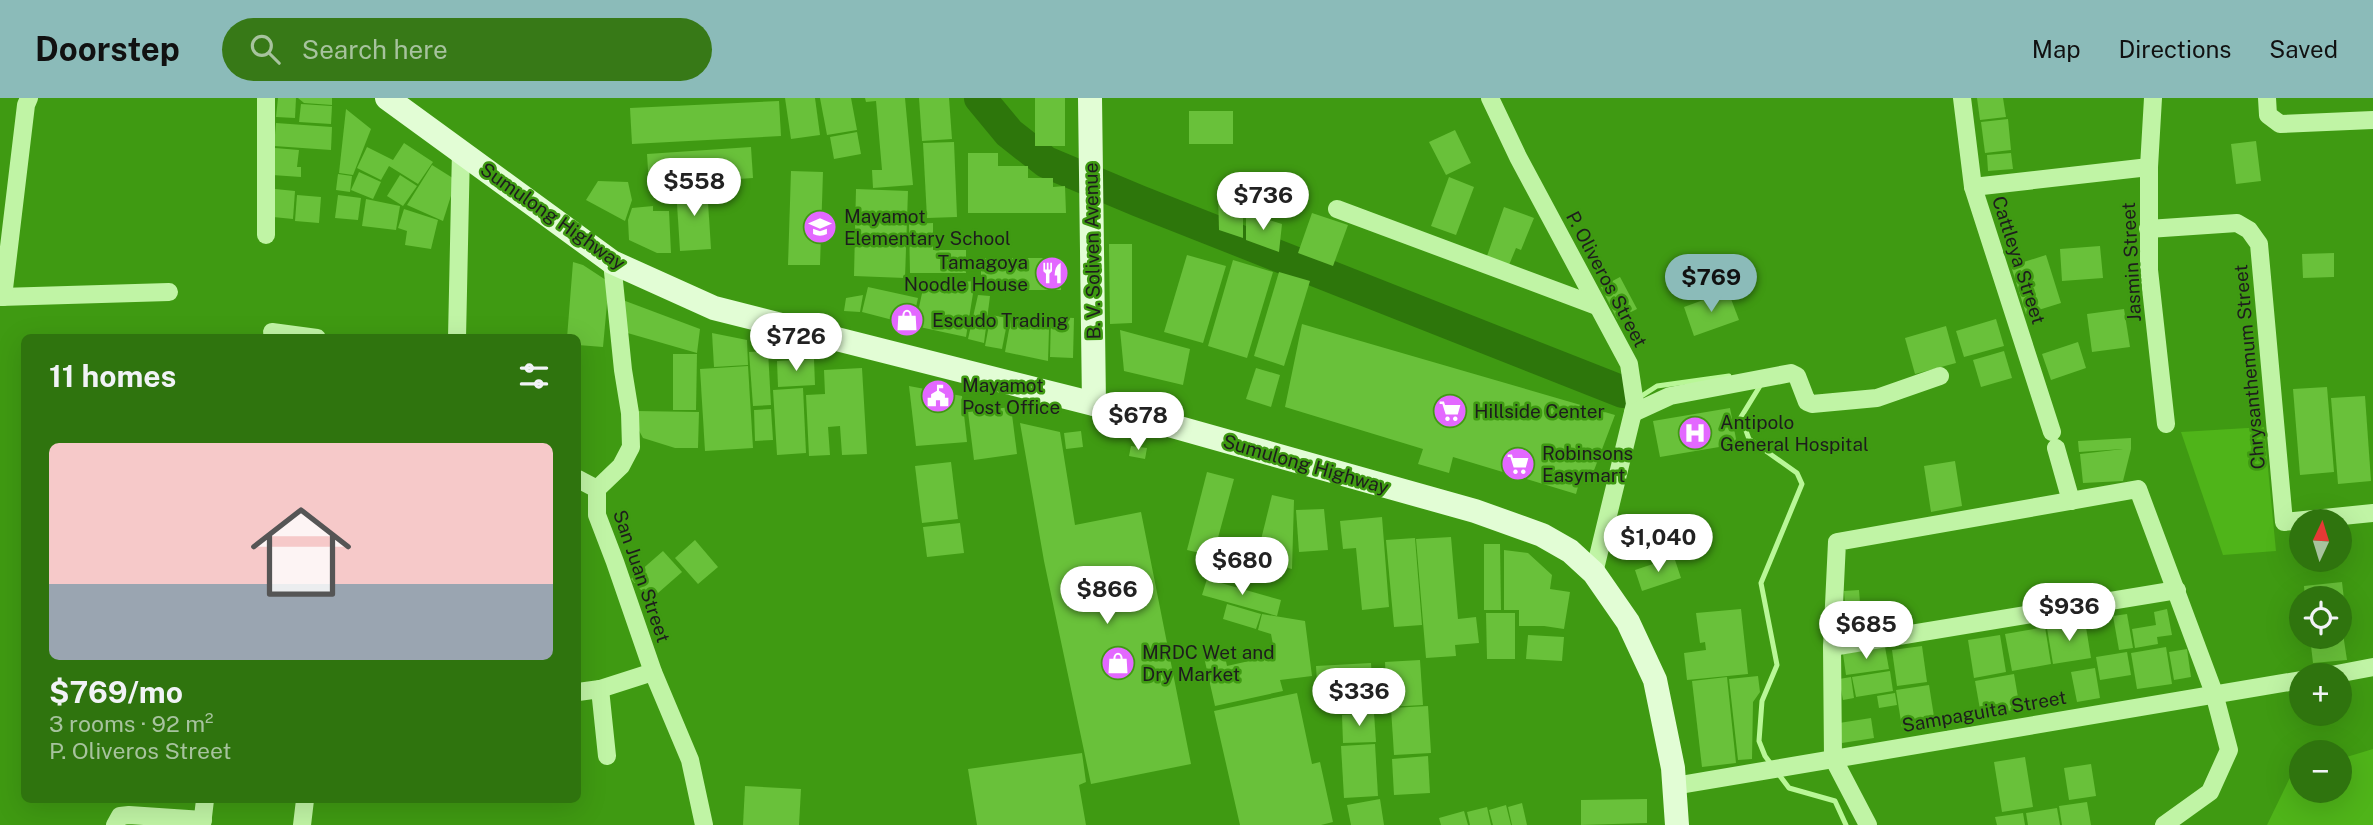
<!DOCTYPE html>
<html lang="en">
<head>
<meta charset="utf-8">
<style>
  body { margin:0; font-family:"Public Sans",sans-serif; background:#377917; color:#f1f3f6; height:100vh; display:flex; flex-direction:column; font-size:26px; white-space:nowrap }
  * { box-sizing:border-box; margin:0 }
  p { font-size:23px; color:#a7c39e }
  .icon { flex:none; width:38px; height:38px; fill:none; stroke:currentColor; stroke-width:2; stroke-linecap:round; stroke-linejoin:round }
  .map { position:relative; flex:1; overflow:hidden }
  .details { position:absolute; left:21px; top:236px; width:560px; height:469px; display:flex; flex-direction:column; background:#2f740e; border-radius:10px; box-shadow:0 7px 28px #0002 }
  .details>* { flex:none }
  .needle { width:46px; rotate:4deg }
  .controls { position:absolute; left:2289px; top:411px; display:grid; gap:14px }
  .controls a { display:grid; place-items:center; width:63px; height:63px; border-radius:50%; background:#2f740e; box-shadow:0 7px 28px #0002; font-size:35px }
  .price { position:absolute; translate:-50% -60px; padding:0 16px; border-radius:24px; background:#fff; color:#222; font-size:23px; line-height:46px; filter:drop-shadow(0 2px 4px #0008) }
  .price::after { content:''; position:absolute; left:50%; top:42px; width:21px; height:16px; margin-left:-10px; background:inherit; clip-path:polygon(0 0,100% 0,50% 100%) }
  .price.on { background:#8bbbb9; color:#111 }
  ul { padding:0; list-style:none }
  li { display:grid; align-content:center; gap:14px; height:371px; padding:0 28px }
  li span { display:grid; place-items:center; height:217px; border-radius:10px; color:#555 }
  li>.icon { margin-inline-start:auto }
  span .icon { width:126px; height:126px; fill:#fffc; stroke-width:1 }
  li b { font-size:30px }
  h2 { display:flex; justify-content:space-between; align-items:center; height:84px; padding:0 28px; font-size:30px }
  header { display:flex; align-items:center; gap:42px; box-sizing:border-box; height:98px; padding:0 35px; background:#8bbbb9; color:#111 }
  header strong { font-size:33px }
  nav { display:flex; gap:38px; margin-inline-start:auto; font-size:24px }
  .search { width:490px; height:63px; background:#377917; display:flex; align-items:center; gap:18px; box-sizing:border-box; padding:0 24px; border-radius:38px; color:#a7c39e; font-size:26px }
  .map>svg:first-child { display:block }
  .green { fill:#4fb419 }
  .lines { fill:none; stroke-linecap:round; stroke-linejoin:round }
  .stream { stroke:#b9f797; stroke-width:5 }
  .river { stroke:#2d760b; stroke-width:32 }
  .building { fill:#69c13a }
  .minor { stroke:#c0f4a5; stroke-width:18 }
  .secondary { stroke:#e2fdd5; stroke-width:24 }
  .labels { text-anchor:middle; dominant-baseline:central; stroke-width:5; stroke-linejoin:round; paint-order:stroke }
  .street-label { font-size:19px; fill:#1d1d1d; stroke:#3f9a12 }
  .poi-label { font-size:19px; fill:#1d1d1d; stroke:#3f9a12; text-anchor:start }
</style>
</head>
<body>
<header>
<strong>Doorstep</strong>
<div class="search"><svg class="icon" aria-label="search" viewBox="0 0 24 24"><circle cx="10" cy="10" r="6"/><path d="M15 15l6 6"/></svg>Search here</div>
<nav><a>Map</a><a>Directions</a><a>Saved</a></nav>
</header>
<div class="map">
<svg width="2373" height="727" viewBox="0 0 2373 727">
  <rect width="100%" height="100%" fill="#3f9a12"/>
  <g class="green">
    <polygon points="2264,329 2276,453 2223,457 2181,334"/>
    <polygon points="2373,651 2373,727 2267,727 2298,663 2301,663 2301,693 2340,693 2340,661"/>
  </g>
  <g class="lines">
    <g class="stream">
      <polyline points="1760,288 1741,319 1749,341 1797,375 1802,386 1761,485 1777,567 1762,603 1759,643 1765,658 1789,690 1835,703 1846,727"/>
      <polyline points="1640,299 1657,288 1729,278"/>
    </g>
    <polyline class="river" points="980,0 1009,35 1046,64 1139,103 1623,294"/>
  </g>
  <g class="building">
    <polygon points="278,0 296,0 295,20 276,19"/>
    <polygon points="298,0 332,0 332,7 304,5"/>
    <polygon points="785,0 815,0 820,37 791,41"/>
    <polygon points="820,0 851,0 857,32 827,37"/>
    <polygon points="865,0 905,0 913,87 873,90 872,72 882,72 876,3 866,4"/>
    <polygon points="919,0 949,0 952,41 922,43"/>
    <rect x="1035" y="0" width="30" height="48"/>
    <polygon points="1977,0 2003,0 2006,19 1980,22"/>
    <polygon points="779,3 781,38 632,46 630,10"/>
    <polygon points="301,6 332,8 331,26 299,24"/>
    <polygon points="346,11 371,31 353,77 339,75"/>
    <rect x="1189" y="13" width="44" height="33"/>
    <polygon points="2008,21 2011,52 1985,55 1981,24"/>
    <polygon points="276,25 332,29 331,52 274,48"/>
    <polygon points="1455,32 1471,65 1446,77 1429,44"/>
    <polygon points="857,34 861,56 834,61 830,39"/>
    <polygon points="2256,43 2261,83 2236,86 2231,46"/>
    <polygon points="954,44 957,119 927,120 923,45"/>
    <polygon points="404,45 433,64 418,86 389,68 381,82 357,70 367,49 393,62"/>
    <polygon points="751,49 753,80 649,87 647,56"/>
    <polygon points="275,50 299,52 297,69 301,69 301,79 272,77"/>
    <polygon points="968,55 998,55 998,68 1028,68 1028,80 1053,80 1053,89 1065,88 1066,115 968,115"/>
    <polygon points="2011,55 2013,71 1988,73 1987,57"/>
    <polygon points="432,67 456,82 443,123 407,107"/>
    <polygon points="791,73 823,74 820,167 788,167"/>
    <polygon points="359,74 381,84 373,101 351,92"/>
    <polygon points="338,76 352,78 350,94 336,92"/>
    <polygon points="400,77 417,88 403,108 387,98"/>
    <polygon points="1449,79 1474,89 1456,137 1431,128"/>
    <polygon points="598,83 628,84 632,102 625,123 586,102"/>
    <polygon points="707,88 711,151 680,153 676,90"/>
    <polygon points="275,91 295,93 293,121 273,119"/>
    <polygon points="856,91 908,93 905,180 854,178"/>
    <polygon points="1218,94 1243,94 1243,140 1219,132"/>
    <polygon points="297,97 321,99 319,125 295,123"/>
    <polygon points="338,97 361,100 358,122 335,120"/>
    <polygon points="366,101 400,108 396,132 362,128"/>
    <polygon points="653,108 653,113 669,113 671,155 657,155 629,142 628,122 632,110"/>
    <polygon points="1504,109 1534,120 1521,152 1516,150 1509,167 1487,158"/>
    <polygon points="404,111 438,122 431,151 405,147 407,133 398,130"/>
    <polygon points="1246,115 1282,126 1279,154 1246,142"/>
    <polygon points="1312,115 1348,127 1333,168 1298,155"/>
    <polygon points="933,125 933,152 966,152 966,175 910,175 909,126"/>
    <polygon points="1109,146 1132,146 1132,225 1110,226"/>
    <polygon points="2100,148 2103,180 2062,183 2060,151"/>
    <polygon points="2334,155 2334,179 2303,180 2302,156"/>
    <polygon points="1187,157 1226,168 1203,245 1164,234"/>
    <polygon points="2046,157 2061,205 2026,216 2011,168"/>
    <rect x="981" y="160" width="80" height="32"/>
    <polygon points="1233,162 1273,174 1247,260 1208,248"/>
    <polygon points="573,164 583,167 609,184 603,249 578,247 578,240 567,240"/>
    <polygon points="1279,174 1310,183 1284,268 1254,258"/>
    <polygon points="1620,179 1637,211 1617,221 1601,189"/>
    <polygon points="975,183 966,239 915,228 924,186"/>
    <polygon points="868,189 918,200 912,227 862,214"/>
    <polygon points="1728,193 1739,222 1694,238 1684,209"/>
    <polygon points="863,197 860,214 844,213 846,200"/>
    <polygon points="978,197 990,198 984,245 968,241"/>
    <polygon points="620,201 700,231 697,255 624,234"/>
    <polygon points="2124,211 2130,249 2092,254 2087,216"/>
    <polygon points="991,217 1008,220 1002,251 985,248"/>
    <polygon points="1051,219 1074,220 1073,260 1050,259"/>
    <polygon points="1011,221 1049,231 1048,263 1005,254"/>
    <polygon points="1996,221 2004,248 1964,259 1956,233"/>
    <polygon points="1302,226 1615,317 1593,375 1582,374 1576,396 1453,359 1449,375 1418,366 1423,351 1285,309"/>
    <polygon points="1946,228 1956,265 1915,276 1905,240"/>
    <polygon points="1120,232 1190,251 1183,287 1124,273"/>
    <polygon points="712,235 747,242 748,267 714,269"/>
    <polygon points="2078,244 2086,270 2051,282 2042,256"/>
    <polygon points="768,253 771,307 753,308 749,254"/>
    <polygon points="2004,253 2012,280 1981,289 1973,262"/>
    <polygon points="673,256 697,256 696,312 673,312"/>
    <polygon points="814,261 815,287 778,289 777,263"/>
    <polygon points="748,268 753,350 705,353 700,271"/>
    <polygon points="862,270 867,356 842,357 840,328 828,329 830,357 809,358 806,297 825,296 824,272"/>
    <polygon points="1256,270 1280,277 1271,309 1246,301"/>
    <polygon points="909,288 962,298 967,344 916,348"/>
    <polygon points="2327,289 2334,374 2300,377 2293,291"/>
    <polygon points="803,290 806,355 777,357 773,292"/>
    <polygon points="2365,298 2371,383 2338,386 2331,300"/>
    <polygon points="1011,309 1017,356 974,362 968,314"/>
    <polygon points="1730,310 1737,346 1660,359 1653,323"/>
    <polygon points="771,311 773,342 755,343 754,312"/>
    <polygon points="636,313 699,314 698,350 675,350 643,340 636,327"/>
    <polygon points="1020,325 1060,334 1075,427 1141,414 1191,666 1091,686 1044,463"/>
    <polygon points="1081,333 1083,349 1066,351 1064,335"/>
    <polygon points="2131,340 2131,351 2123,383 2083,385 2080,356 2123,351 2079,354 2078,343"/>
    <polygon points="1131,348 1147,350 1145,361 1129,358"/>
    <polygon points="1955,363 1962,408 1931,414 1924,368"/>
    <polygon points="951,364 958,421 922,425 915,368"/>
    <polygon points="1207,374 1234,381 1213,458 1187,452"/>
    <polygon points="1272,397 1294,402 1292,471 1256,462"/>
    <polygon points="1324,411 1328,452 1299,454 1296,412"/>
    <polygon points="1382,419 1389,509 1362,512 1356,450 1343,451 1340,423"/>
    <polygon points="960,425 964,455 927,459 923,429"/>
    <polygon points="1451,439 1458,521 1476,519 1479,545 1455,547 1456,558 1426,560 1416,441"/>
    <polygon points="1415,440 1422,527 1394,529 1386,442"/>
    <polygon points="695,442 718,469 698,486 675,460"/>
    <polygon points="1484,446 1500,446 1501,512 1484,512"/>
    <polygon points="1504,452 1528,455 1552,477 1550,491 1570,494 1564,531 1544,528 1519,528 1519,512 1504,512"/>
    <polygon points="663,453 682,474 650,502 631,481"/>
    <polygon points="1674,459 1681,480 1642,493 1635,472"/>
    <polygon points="1207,481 1281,502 1277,518 1202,497"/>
    <polygon points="2342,484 2345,510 2340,510 2340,500 2305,500 2304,488"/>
    <polygon points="1859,492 1861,518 1846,519 1844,493"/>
    <polygon points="1227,506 1261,516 1256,531 1223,521"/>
    <polygon points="1741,511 1748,576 1687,582 1684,555 1706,552 1705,544 1700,545 1696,515"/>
    <polygon points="2167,511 2172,537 2157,539 2158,546 2135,550 2132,531 2156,527 2154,514"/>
    <polygon points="1486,515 1515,515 1515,561 1487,561"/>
    <polygon points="1262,516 1305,523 1312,578 1280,582 1283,593 1215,608 1204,559 1224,554 1227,568 1275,557 1271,536 1258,532"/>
    <polygon points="2127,516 2133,550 2119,552 2113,518"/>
    <polygon points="2340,516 2347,562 2313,565 2310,539 2340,539"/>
    <polygon points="2085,523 2091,560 2053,566 2047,530"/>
    <polygon points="2045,529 2051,566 2012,573 2005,536"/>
    <polygon points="1528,537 1564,539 1562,563 1526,561"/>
    <polygon points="2000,537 2006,574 1974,580 1968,542"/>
    <polygon points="1922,548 1927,584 1897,588 1892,552"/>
    <polygon points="1885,549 1889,571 1846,577 1843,556"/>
    <polygon points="2166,549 2172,586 2137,591 2131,555"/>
    <polygon points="2187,551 2191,579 2174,582 2169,554"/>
    <polygon points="2127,554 2131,577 2100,582 2096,559"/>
    <polygon points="1420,562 1423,607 1387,609 1385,564"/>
    <polygon points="1371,565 1373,598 1318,601 1316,568"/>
    <polygon points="2095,570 2100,600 2077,604 2071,574"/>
    <polygon points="1890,573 1893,593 1856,599 1852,579"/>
    <polygon points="2014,576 2020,611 1981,617 1975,583"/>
    <polygon points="1758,578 1760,594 1753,604 1752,661 1738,662 1729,581"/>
    <polygon points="1727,579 1736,665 1702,669 1692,583"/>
    <polygon points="1851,579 1854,600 1843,602 1839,581"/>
    <polygon points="1929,587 1935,625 1902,630 1896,592"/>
    <polygon points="1297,595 1312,666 1320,664 1333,724 1321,727 1240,727 1214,613"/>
    <polygon points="1895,595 1897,607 1879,610 1877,598"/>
    <polygon points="1428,608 1431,655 1394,657 1391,610"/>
    <polygon points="1374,615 1376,644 1343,645 1342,617"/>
    <polygon points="1871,620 1874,640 1842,645 1839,625"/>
    <polygon points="1375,646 1378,698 1344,700 1341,648"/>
    <polygon points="1082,655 1086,684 1079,687 1086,727 977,727 968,671"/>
    <polygon points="1428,658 1430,695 1394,697 1392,661"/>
    <polygon points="2025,659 2033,709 2002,714 1994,664"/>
    <polygon points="2091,666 2096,698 2069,702 2064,670"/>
    <polygon points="745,688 801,691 799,727 743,727"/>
    <polygon points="1380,701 1384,727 1351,727 1347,707"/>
    <polygon points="1647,701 1647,725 1581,727 1581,702"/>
    <polygon points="2087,704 2091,727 2062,727 2059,708"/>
    <polygon points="1522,705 1527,727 1512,727 1508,709"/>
    <polygon points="1506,707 1511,727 1493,727 1489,712"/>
    <polygon points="1487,709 1491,727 1470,727 1467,714"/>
    <polygon points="2057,710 2060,727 2028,727 2026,715"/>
    <polygon points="1464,713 1468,727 1441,727 1439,720"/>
    <polygon points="2023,715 2025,727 1997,727 1995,719"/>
  </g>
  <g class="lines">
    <g class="minor">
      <polyline points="1490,0 1518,59 1629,266 1635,306 1594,475"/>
      <polyline points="1962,0 1973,89 2052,334"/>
      <polyline points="2153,0 2149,69 2149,172 2166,326"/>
      <polyline points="2267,0 2268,17 2280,26 2373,22"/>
      <polyline points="1973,89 2149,69"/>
      <polyline points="1337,111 1597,208"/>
      <polyline points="2148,131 2237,125 2249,132 2259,146 2284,424 2373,415"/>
      <polyline points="266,137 266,0"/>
      <polyline points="612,164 623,272 630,315 631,349 621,368 597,391 597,417 615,464 653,574 690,662 704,727"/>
      <polyline points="0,199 169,194"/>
      <polyline points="3,199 26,7 29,0"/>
      <polyline points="272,234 317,240"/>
      <polyline points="457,240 461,52"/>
      <polyline points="1633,315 1670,298 1791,275 1797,278 1807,304 1812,306 1877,300 1940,278"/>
      <polyline points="2056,350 2071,403"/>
      <polyline points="578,381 597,391"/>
      <polyline points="1832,549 2177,492"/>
      <polyline points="2326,578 2373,569"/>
      <polyline points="600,591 607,658"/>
      <polyline points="578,594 600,591 653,574"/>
      <polyline points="1674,688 2301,582"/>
      <polyline points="115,727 120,718 129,717 203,722"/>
      <polyline points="202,727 205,702"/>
      <polyline points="302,727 305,702"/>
      <polyline points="1868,727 1833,660 1832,549 1837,444 2138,391 2214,595 2229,652 2210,694 2164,727"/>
    </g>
    <g class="secondary">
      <polyline points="387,0 612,164 714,210 1094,306 1475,413 1542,437 1570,453 1594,475 1628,524 1655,582 1673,670 1677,727"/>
      <polyline points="1090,0 1094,306"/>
    </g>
  </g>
  <defs>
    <symbol id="school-disc" viewBox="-11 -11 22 22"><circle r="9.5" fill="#e368ff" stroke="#3f9a12"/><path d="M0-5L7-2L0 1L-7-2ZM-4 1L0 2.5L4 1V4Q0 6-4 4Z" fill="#fff"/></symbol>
    <symbol id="restaurant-disc" viewBox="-11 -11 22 22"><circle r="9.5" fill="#e368ff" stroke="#3f9a12"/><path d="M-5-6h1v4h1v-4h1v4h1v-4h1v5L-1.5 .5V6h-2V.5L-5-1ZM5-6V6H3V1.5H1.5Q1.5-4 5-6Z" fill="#fff"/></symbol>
    <symbol id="shop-disc" viewBox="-11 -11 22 22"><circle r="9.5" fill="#e368ff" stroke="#3f9a12"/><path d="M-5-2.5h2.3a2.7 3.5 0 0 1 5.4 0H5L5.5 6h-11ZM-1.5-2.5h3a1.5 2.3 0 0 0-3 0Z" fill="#fff"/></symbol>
    <symbol id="civic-disc" viewBox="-11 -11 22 22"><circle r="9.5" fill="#e368ff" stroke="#3f9a12"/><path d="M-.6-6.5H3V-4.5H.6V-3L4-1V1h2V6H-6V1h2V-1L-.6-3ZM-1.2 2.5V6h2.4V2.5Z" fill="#fff"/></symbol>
    <symbol id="supermarket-disc" viewBox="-11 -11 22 22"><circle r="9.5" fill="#e368ff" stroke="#3f9a12"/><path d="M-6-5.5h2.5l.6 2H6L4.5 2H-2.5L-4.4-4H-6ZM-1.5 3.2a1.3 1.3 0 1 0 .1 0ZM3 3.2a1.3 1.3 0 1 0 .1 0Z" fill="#fff"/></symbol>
    <symbol id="hospital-disc" viewBox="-11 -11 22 22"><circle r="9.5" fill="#e368ff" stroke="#3f9a12"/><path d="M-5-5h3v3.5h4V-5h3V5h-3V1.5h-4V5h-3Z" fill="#fff"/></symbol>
  </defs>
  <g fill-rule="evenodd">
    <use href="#school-disc" x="801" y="110" width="38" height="38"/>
    <use href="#restaurant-disc" x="1033" y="156" width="38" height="38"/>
    <use href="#shop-disc" x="888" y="203" width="38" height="38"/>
    <use href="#civic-disc" x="919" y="279" width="38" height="38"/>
    <use href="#supermarket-disc" x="1431" y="294" width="38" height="38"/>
    <use href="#hospital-disc" x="1676" y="316" width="38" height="38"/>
    <use href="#supermarket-disc" x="1499" y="347" width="38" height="38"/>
    <use href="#shop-disc" x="1099" y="546" width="38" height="38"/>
  </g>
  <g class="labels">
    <g class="street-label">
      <text transform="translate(553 118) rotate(35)">Sumulong Highway</text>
      <text transform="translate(1092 153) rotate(-91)">B. V. Soliven Avenue</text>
      <text transform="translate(2019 162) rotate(72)">Cattleya Street</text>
      <text transform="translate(2131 164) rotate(-93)">Jasmin Street</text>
      <text transform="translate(1607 181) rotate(62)">P. Oliveros Street</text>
      <text transform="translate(2249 269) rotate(-95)">Chrysanthemum Street</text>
      <text transform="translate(1306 366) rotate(16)">Sumulong Highway</text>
      <text transform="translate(642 478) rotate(71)">San Juan Street</text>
      <text transform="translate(1984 613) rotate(-10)">Sampaguita Street</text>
    </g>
    <g class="poi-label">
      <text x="844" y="118">Mayamot<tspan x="844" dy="22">Elementary School</tspan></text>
      <text x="1028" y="164" text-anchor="end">Tamagoya<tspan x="1028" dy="22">Noodle House</tspan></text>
      <text x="932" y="222">Escudo Trading</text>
      <text x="962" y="287">Mayamot<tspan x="962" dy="22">Post Office</tspan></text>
      <text x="1474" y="313">Hillside Center</text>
      <text x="1720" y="324">Antipolo<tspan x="1720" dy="22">General Hospital</tspan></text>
      <text x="1542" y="355">Robinsons<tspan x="1542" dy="22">Easymart</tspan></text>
      <text x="1142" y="554">MRDC Wet and<tspan x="1142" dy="22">Dry Market</tspan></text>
    </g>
  </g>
</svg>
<div class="controls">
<a><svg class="needle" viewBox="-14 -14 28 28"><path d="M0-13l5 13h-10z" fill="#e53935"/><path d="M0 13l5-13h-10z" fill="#a7c39e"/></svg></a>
<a><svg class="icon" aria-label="locate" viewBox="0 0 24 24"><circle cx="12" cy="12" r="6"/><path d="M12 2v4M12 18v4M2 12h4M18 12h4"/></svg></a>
<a>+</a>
<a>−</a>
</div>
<b class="price" style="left:694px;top:120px">$558</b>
<b class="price" style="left:1263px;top:134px">$736</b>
<b class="price on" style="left:1711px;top:216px">$769</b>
<b class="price" style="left:796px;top:275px">$726</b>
<b class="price" style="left:1138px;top:354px">$678</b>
<b class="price" style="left:1658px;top:476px">$1,040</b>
<b class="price" style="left:1242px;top:499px">$680</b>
<b class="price" style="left:1107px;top:528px">$866</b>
<b class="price" style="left:2069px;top:545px">$936</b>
<b class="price" style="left:1866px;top:563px">$685</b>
<b class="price" style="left:1359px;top:630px">$336</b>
<section class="details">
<h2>11 homes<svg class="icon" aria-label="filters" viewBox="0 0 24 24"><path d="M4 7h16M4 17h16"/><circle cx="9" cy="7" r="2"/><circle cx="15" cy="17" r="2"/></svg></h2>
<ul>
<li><span style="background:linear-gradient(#f6c9c9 65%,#9aa5b1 0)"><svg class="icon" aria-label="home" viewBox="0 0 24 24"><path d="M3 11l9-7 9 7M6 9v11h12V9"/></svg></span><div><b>$769/mo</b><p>3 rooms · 92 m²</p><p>P. Oliveros Street</p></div></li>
</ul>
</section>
</div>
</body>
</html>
